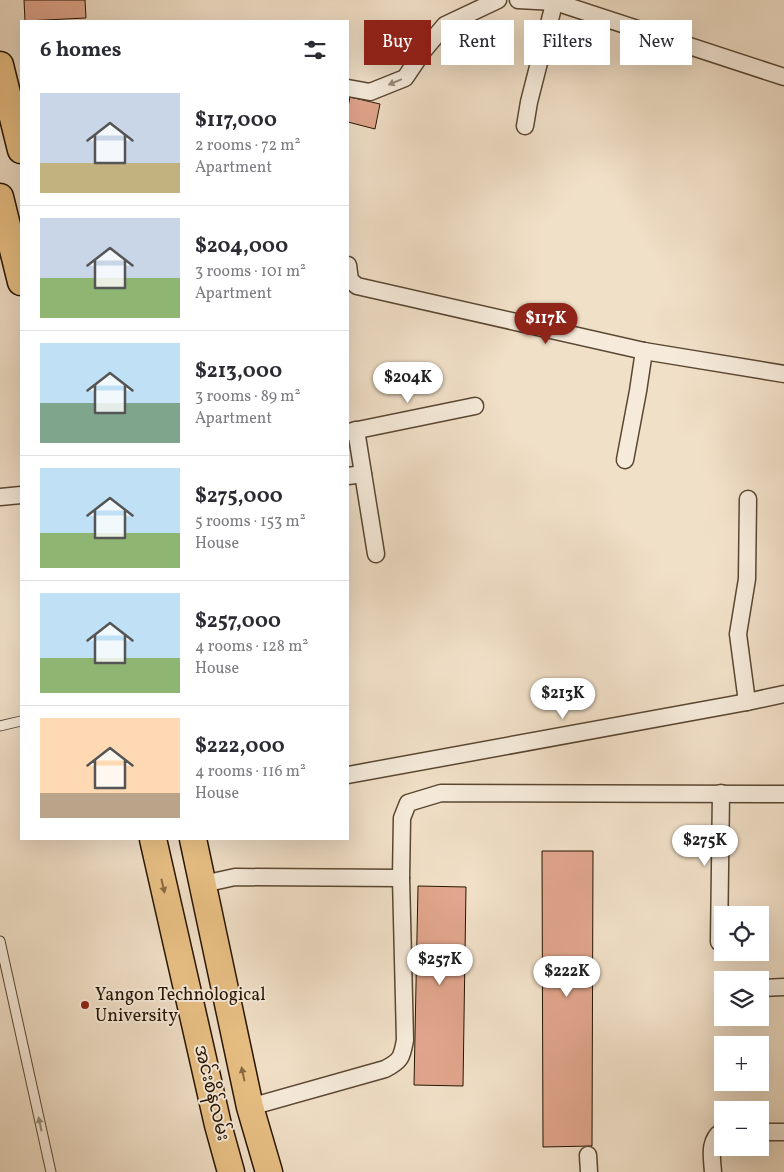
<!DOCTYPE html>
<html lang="en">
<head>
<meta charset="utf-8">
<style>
  body { margin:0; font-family:Vollkorn,"Noto Sans Myanmar",serif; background:#f7f7f7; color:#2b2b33; height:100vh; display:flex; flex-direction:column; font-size:19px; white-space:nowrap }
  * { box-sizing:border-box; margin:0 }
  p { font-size:16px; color:#7c7c81 }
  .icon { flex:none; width:28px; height:28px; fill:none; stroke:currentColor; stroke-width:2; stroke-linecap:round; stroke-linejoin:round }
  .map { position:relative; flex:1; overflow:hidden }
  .drawer { position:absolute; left:20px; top:20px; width:329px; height:820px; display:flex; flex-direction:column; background:#fff; border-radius:0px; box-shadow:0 5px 20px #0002 }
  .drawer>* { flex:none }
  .top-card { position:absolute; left:364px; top:20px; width:345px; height:45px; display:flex; gap:10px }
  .fabs { position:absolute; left:714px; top:906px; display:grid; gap:10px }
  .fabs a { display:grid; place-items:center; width:55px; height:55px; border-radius:0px; background:#fff; box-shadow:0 5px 20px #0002; font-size:25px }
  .price { position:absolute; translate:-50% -42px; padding:0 11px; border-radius:18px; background:#fff; color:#222; font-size:16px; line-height:32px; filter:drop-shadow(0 1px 2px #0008) }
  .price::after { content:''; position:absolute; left:50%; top:30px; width:15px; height:11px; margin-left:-8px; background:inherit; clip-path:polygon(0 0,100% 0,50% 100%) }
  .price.on { background:#8f2418; color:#fff }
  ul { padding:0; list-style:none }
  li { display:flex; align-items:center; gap:15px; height:125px; padding:0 20px }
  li+li { border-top:1px solid #e1e1e2 }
  li span { display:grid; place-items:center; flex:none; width:140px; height:100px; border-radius:0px; color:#555 }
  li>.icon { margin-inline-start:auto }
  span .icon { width:60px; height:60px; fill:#fffc; stroke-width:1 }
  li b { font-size:21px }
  h2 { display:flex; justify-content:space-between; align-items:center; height:60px; padding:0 20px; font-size:21px }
  .pill { padding:0 18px; border-radius:0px; background:#fff; box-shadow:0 5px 20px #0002; font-size:18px; line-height:45px }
  .pill.on { background:#8f2418; color:#fff }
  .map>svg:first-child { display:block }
  .building { fill:#e1a68d; stroke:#271400 }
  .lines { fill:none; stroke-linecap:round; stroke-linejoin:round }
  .lane-casing { stroke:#5a4732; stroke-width:11 }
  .street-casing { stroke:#5a4732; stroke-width:19 }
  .primary-casing { stroke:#271400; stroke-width:29 }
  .lane { stroke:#f6ebdb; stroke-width:9 }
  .street { stroke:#f6ebdb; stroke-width:16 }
  .primary { stroke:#e8c084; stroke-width:26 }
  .oneway { fill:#998a78 }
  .oneway2 { fill:#886a42 }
  .poi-dot { fill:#8f2418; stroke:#f6ebdb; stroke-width:2 }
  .labels { text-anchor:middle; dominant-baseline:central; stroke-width:4; stroke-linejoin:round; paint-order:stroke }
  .poi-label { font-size:18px; fill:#271400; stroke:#f6ebdb; text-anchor:start }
  .street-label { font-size:18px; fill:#271400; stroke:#f6ebdb }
</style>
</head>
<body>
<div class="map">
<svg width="784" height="1172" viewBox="0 0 784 1172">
  <rect width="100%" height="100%" fill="#f1e0c8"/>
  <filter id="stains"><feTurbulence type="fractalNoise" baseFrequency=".004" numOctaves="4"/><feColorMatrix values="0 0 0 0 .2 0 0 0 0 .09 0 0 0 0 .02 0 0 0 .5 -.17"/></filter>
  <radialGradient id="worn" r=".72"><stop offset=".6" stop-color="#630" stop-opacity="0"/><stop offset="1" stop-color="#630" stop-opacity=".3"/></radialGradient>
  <g class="building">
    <polygon points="24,0 85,0 86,18 25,21"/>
    <polygon points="350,97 380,104 375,129 348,122 348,107"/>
    <polygon points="542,851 593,851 592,1146 543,1147"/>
    <polygon points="418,886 466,887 463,1086 414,1085"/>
  </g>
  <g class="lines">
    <defs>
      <g id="lane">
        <polyline points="0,726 21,721"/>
        <polyline points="0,941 51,1172"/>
      </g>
      <g id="street">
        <polyline points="518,0 555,2 784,77"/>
        <polyline points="348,88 370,92 405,78 424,50 445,25 498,0"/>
        <polyline points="525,126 529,102 555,0"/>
        <polyline points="348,265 350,280 357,286 644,351 784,374"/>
        <polyline points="356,430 376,554"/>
        <polyline points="348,432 475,406"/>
        <polyline points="625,460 638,391 644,351"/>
        <polyline points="348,476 363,474"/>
        <polyline points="0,497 21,495"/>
        <polyline points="747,702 738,634 747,579 748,499"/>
        <polyline points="348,775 747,702 784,694"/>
        <polyline points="203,884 235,877 401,878"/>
        <polyline points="719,942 721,793"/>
        <polyline points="760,988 784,987"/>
        <path d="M250,1107L385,1069C401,1061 402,1057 405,1040L401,878L402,818L408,803L441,793L784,794"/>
        <polyline points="760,1132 784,1132"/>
        <polyline points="588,1155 589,1172"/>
        <path d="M713,1172C712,1157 708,1141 722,1131"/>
      </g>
      <g id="primary">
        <polyline points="0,65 21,150"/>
        <polyline points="0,197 21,282"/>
        <polyline points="153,839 218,1125 231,1172"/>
        <polyline points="193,839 250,1107 269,1172"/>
      </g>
    </defs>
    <use href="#lane" class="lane-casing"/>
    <use href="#street" class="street-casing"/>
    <use href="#primary" class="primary-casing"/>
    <use href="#lane" class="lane"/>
    <use href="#street" class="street"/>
    <use href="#primary" class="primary"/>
  </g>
  <defs><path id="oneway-solid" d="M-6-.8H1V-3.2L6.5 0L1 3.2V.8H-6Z" transform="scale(1.25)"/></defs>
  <g class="oneway">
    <use href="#oneway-solid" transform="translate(395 82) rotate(157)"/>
    <use href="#oneway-solid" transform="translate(40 1124) rotate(-102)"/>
  </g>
  <g class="oneway2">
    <use href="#oneway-solid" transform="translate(163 886) rotate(77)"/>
    <use href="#oneway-solid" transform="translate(243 1074) rotate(-102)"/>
  </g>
  <circle class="poi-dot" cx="85" cy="1005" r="5"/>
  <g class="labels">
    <g class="poi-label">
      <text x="95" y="995">Yangon Technological<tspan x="95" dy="21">University</tspan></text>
    </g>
    <g class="street-label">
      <text transform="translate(211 1093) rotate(76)">အင်းစိန်လမ်း</text>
    </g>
  </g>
  <rect width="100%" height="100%" filter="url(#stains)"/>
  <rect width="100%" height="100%" fill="url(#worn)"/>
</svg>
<div class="fabs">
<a><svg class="icon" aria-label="locate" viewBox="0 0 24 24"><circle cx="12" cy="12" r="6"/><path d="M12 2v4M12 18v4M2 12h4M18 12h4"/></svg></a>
<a><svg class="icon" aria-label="layers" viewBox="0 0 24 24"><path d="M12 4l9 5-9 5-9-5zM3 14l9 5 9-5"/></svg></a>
<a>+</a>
<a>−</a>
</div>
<b class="price on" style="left:546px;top:345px">$117K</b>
<b class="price" style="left:408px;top:404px">$204K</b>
<b class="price" style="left:563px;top:720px">$213K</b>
<b class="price" style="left:705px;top:867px">$275K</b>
<b class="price" style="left:440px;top:986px">$257K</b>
<b class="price" style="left:567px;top:998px">$222K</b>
<div class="top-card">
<a class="pill on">Buy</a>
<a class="pill">Rent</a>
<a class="pill">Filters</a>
<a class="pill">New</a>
</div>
<section class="drawer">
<h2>6 homes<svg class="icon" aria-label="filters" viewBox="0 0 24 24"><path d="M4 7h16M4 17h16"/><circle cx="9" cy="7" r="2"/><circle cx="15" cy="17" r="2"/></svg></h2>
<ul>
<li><span style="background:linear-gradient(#c9d6e8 70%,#c2b280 0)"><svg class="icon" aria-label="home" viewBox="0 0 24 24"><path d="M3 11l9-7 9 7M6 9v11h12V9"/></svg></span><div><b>$117,000</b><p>2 rooms · 72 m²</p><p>Apartment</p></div></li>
<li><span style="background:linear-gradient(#c9d6e8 60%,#8fb573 0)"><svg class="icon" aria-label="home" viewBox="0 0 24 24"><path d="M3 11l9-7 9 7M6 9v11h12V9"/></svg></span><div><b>$204,000</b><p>3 rooms · 101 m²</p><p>Apartment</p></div></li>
<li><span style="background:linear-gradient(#bfe0f5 60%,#7fa58c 0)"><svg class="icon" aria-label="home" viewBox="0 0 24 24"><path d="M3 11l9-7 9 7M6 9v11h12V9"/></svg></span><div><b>$213,000</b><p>3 rooms · 89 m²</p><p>Apartment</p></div></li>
<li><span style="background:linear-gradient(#bfe0f5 65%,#8fb573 0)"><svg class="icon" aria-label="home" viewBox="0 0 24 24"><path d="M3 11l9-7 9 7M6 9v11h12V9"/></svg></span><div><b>$275,000</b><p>5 rooms · 153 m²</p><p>House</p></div></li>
<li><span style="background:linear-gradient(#bfe0f5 65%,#8fb573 0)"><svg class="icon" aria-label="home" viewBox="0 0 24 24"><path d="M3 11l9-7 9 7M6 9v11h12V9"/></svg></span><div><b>$257,000</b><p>4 rooms · 128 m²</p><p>House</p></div></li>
<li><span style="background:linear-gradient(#ffd9b3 75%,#b9a48a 0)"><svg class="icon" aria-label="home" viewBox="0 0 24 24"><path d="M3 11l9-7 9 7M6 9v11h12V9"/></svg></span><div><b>$222,000</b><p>4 rooms · 116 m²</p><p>House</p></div></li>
</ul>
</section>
</div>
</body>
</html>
